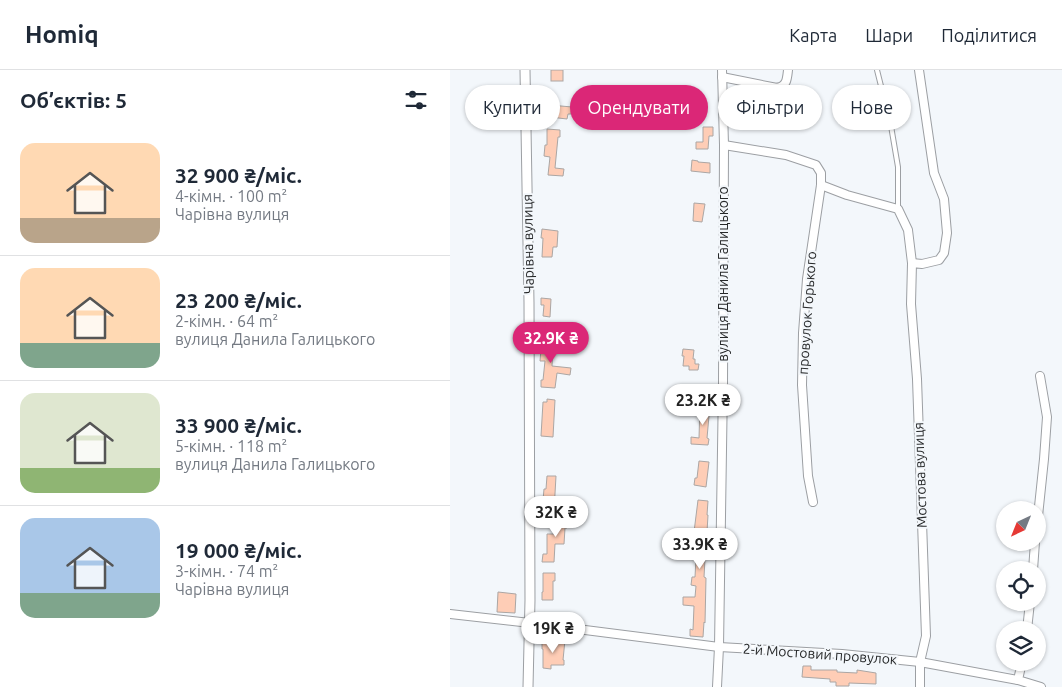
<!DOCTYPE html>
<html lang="uk">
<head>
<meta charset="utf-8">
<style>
  body { margin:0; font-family:Ubuntu,sans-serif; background:#f2f2f3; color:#1f2937; height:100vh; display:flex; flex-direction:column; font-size:19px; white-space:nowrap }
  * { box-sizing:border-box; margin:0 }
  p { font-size:16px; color:#747a83 }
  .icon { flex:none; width:28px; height:28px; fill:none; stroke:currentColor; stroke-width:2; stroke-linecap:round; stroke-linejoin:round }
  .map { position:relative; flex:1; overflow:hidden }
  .panel { display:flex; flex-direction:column; background:#fff; width:450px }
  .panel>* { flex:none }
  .top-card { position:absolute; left:15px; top:15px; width:475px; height:45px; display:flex; gap:10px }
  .needle { width:32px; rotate:223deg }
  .buttons { position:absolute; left:546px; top:431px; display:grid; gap:10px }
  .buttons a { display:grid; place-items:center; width:50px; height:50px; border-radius:50%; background:#fff; box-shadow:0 1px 4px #0004; font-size:25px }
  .price { position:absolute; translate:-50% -42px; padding:0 11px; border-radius:18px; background:#fff; color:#222; font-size:16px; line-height:32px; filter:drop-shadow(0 1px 2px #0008) }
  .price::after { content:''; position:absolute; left:50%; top:30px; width:15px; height:11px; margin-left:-8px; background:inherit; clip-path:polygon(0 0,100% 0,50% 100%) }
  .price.active { background:#db2777; color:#fff }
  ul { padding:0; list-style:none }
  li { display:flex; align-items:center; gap:15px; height:125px; padding:0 20px }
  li+li { border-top:1px solid #e0e1e3 }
  li span { display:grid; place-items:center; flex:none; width:140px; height:100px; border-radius:15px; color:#555 }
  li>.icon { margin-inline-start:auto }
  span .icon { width:60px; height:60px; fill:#fffc; stroke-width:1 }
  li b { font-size:21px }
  h2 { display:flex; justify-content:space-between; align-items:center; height:60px; padding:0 20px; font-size:21px }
  .tag { padding:0 18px; border-radius:22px; background:#fff; box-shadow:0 1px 4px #0004; font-size:18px; line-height:45px }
  .tag.active { background:#db2777; color:#fff }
  header { display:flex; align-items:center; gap:30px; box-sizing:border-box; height:70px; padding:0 25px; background:#fff; border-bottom:1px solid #e0e1e3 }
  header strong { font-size:24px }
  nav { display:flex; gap:28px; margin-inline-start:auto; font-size:18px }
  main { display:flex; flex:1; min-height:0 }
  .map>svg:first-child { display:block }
  .building { fill:#fecdb6; stroke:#aba6a4 }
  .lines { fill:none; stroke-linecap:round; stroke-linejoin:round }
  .service-casing { stroke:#9c9fa3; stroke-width:6 }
  .minor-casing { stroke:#9c9fa3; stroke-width:10 }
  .tertiary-casing { stroke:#9c9fa3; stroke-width:11 }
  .service { stroke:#fff; stroke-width:4 }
  .minor { stroke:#fff; stroke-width:8 }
  .tertiary { stroke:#fff; stroke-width:9 }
  .labels { text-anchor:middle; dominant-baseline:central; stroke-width:4; stroke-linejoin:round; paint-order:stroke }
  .street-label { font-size:14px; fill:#27292a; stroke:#f3f7fb }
</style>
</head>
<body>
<header>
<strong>Homiq</strong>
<nav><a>Карта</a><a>Шари</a><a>Поділитися</a></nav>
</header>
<main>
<section class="panel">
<h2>Об’єктів: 5<svg class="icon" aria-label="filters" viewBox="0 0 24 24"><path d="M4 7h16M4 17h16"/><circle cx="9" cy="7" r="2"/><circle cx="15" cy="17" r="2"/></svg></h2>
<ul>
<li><span style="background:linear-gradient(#ffd9b3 75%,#b9a48a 0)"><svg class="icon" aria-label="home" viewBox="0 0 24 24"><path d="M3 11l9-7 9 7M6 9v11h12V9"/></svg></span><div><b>32 900 ₴/міс.</b><p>4-кімн. · 100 m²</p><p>Чарівна вулиця</p></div></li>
<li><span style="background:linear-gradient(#ffd9b3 75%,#7fa58c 0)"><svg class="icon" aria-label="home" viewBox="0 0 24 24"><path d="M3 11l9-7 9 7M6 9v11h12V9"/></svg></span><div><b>23 200 ₴/міс.</b><p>2-кімн. · 64 m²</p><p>вулиця Данила Галицького</p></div></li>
<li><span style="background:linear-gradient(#dfe7d0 75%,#8fb573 0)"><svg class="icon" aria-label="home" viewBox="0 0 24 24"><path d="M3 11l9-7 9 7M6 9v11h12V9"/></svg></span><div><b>33 900 ₴/міс.</b><p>5-кімн. · 118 m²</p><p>вулиця Данила Галицького</p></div></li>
<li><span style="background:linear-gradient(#a9c7e8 75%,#7fa58c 0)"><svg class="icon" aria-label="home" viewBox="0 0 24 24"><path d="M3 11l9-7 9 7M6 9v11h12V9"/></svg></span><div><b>19 000 ₴/міс.</b><p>3-кімн. · 74 m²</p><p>Чарівна вулиця</p></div></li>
</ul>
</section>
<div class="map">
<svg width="612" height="617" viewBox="0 0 612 617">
  <rect width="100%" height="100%" fill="#f3f7fb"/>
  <g class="building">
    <rect x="101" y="0" width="12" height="11"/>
    <polygon points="100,35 122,37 121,44 118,44 117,49 100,47 100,44 99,44"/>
    <polygon points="253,57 263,57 263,66 259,66 258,79 246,79 246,72 253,72"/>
    <polygon points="97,59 110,60 110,67 108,67 105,98 114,99 113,106 98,105 100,87 94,86 95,75 97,75"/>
    <polygon points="242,90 248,91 248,92 260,93 260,103 241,101"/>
    <polygon points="244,133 255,134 252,152 243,151"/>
    <polygon points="92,159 108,161 107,177 103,177 102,187 92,187 93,168 91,168"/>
    <polygon points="91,228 101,229 100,247 93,246 94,235 91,235"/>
    <polygon points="94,267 107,268 107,276 103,276 102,296 121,298 120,305 107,303 105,318 91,317 91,310 93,310 95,291 90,291 91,280 93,280"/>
    <polygon points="233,279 244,280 243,289 245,289 245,294 249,294 248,300 239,300 239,296 233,296 234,286 232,286"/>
    <polygon points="97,329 105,330 103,367 91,366 93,332 97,332"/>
    <polygon points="250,334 260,335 257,368 259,369 258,375 241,374 241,367 249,368"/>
    <polygon points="249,391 259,392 256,417 244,415 245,408 247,408"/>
    <polygon points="97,406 106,406 104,441 92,441 94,419 96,419"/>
    <polygon points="248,430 258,431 257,445 258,445 257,462 259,463 258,479 257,489 255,489 254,507 256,508 255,553 254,552 253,567 240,566 240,559 243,560 244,536 233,535 233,527 245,527 246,516 241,515 242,507 245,507 246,488 243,488 245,470 243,470"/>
    <polygon points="104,446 118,447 117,458 115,458 114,474 105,474 104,492 92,492 93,484 97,484 97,464 104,464"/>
    <polygon points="93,503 105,503 105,511 103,511 103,530 92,530 92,522 93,522"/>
    <polygon points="48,522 66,524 65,543 47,542"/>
    <polygon points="109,569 115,570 113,590 114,590 114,595 101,595 101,599 93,598 93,579 92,579 92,571 108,573"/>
    <polygon points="353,596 361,596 361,600 387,600 387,602 407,603 407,600 426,603 426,614 399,613 399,616 386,616 386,612 380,612 380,609 352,607"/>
  </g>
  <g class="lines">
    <defs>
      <polyline id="service" points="427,0 441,56 448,97 448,139"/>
      <g id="minor">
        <polyline points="469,0 484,103 494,129 497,163 494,183 489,190 472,194 462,193 461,234 467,309 476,566 470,592 470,617"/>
        <path d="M272,7L327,18C337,16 337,9 338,0"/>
        <polyline points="274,75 336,85 366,95 371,103 371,115 357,209 353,263 352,315 358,406 363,432"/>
        <polyline points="371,115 397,125 448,139 458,160 462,193"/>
        <polyline points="588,446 594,389 597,347 590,306"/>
        <polyline points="583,500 585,472"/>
        <polyline points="0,544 80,553 269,577 392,584 470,592 568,610"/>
        <polyline points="577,560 580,532"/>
        <polyline points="572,592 568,610 591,617"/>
        <polyline points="267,617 269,577 273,314 274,75 272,0"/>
      </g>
      <polyline id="tertiary" points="75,0 79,232 80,530 78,617"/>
    </defs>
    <use href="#service" class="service-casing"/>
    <use href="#minor" class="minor-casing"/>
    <use href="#tertiary" class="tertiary-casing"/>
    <use href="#service" class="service"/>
    <use href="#minor" class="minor"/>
    <use href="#tertiary" class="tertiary"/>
  </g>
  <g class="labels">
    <g class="street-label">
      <text transform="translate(78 174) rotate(-91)">Чарівна вулиця</text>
      <text transform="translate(273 204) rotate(-90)">вулиця Данила Галицького</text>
      <text transform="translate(357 243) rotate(-86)">провулок Горького</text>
      <text transform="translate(470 405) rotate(-92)">Мостова вулиця</text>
      <text transform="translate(370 584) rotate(4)">2-й Мостовий провулок</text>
    </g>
  </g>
</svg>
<div class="buttons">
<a><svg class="needle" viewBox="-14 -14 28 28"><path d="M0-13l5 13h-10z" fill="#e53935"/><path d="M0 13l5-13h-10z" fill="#747a83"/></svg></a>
<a><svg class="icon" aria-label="locate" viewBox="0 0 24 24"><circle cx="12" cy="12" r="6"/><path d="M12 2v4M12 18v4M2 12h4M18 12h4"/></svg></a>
<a><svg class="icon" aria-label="layers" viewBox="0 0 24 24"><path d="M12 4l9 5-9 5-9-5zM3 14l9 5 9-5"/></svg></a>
</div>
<b class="price active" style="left:101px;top:294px">32.9K ₴</b>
<b class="price" style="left:253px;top:356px">23.2K ₴</b>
<b class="price" style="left:106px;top:468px">32K ₴</b>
<b class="price" style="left:250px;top:500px">33.9K ₴</b>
<b class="price" style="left:103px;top:584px">19K ₴</b>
<div class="top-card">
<a class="tag">Купити</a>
<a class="tag active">Орендувати</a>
<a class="tag">Фільтри</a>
<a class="tag">Нове</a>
</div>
</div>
</main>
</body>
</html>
